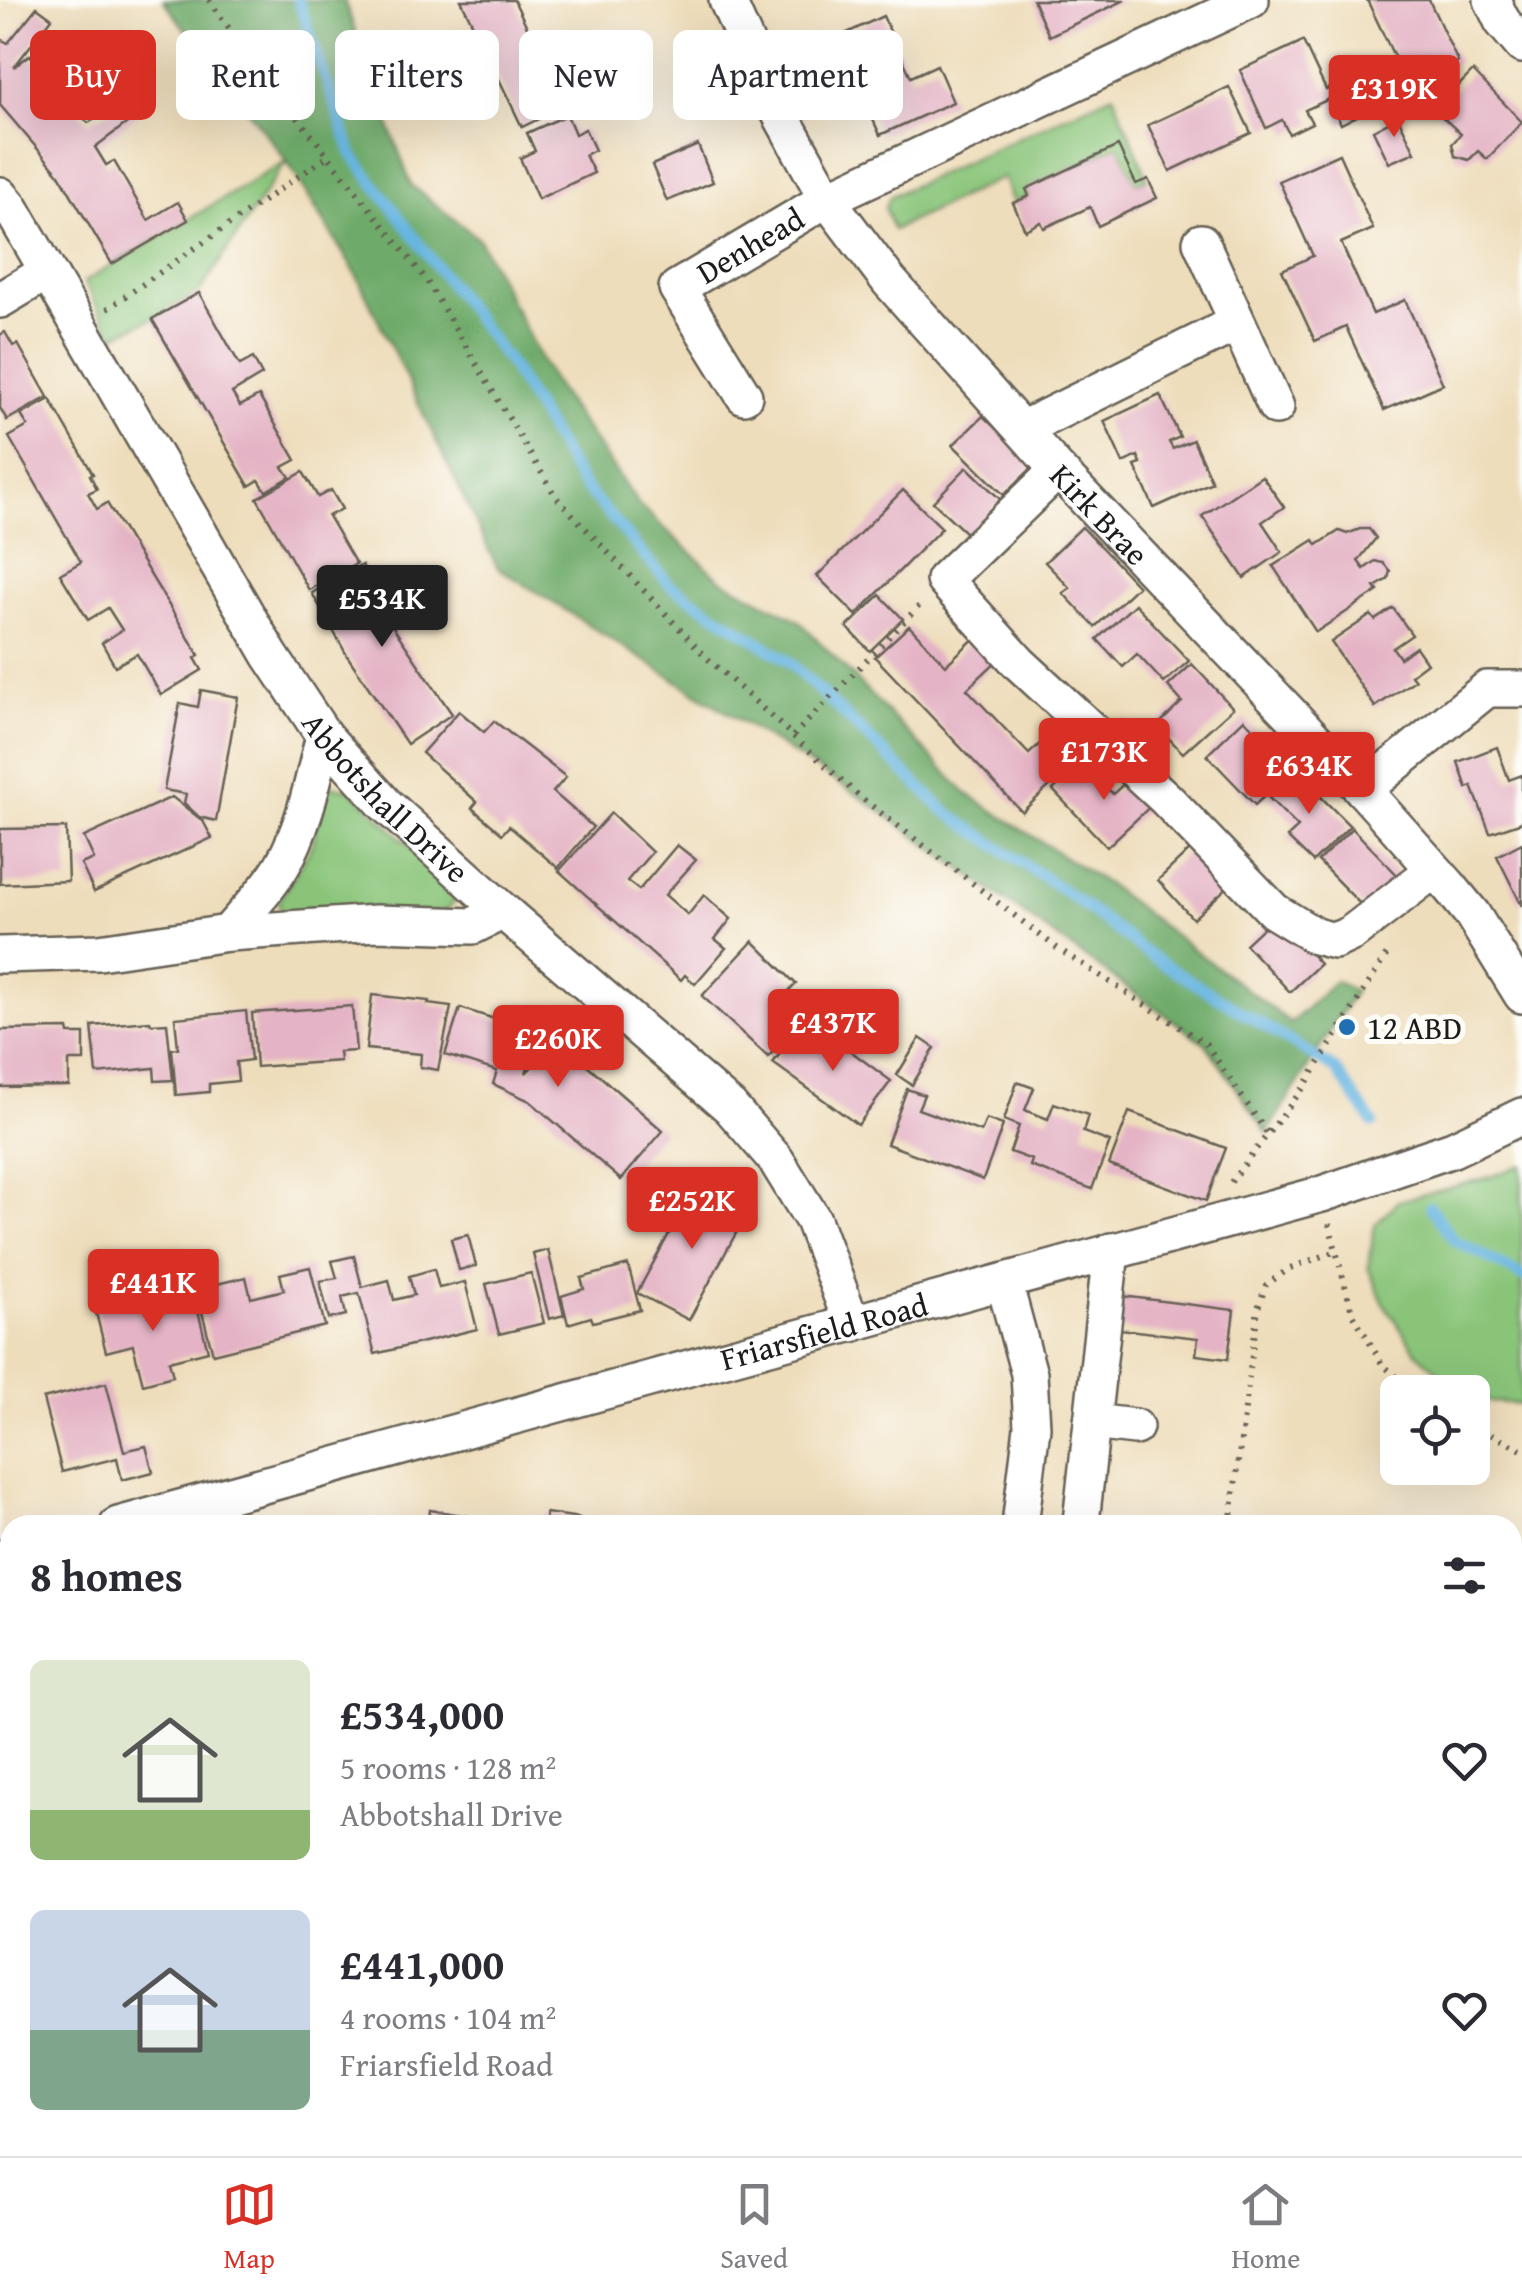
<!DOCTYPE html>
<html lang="en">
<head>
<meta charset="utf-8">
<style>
  body { margin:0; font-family:"Gentium Book Plus",serif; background:#f7f7f7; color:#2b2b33; height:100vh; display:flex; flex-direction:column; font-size:38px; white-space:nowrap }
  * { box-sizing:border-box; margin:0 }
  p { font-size:32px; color:#7c7c81 }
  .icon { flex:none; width:55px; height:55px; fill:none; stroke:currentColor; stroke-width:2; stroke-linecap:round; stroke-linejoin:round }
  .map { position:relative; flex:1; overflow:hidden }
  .drawer { position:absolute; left:0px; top:1515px; width:1522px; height:642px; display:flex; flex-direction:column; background:#fff; border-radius:30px 30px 0 0; box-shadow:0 10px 40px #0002 }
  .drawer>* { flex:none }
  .banner { position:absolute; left:30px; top:30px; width:1000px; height:90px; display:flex; gap:20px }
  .tools { position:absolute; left:1380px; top:1375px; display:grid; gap:20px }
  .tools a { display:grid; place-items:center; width:110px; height:110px; border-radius:15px; background:#fff; box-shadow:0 10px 40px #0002; font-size:50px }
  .price { position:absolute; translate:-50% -85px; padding:0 22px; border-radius:10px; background:#d93025; color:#fff; font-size:32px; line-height:65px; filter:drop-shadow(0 2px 5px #0008) }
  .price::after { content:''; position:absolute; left:50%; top:60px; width:30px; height:22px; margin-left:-15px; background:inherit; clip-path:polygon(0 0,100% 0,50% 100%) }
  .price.active { background:#222; color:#fff }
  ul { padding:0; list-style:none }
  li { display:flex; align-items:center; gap:30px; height:250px; padding:0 30px }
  li span { display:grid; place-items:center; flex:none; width:280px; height:200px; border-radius:15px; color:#555 }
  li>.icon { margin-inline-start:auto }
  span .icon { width:120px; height:120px; fill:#fffc; stroke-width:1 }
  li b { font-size:42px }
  h2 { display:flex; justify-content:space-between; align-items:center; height:120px; padding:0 30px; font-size:42px }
  .pill { padding:0 35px; border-radius:15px; background:#fff; box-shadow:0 10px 40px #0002; font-size:35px; line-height:90px }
  .pill.active { background:#d93025; color:#fff }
  .menu { display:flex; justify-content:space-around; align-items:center; height:140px; border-top:2px solid #e1e1e2; background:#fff; font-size:28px; color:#7c7c81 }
  .menu a { display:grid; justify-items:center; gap:5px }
  .menu .active { color:#d93025 }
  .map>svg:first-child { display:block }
  .green { fill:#89c479; stroke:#52704a; stroke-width:2.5 }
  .forest { fill:#6eaa69; stroke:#456342; stroke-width:2.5 }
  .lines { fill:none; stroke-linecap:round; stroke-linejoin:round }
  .stream { stroke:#67b5e1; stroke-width:11 }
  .building { fill:#e4b3c5 }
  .minor-casing { stroke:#666054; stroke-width:40 }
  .path { stroke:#666054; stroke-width:6; stroke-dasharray:2.5 8; stroke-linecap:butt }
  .minor { stroke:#fff; stroke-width:35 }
  .poi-dot { fill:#1f6fb2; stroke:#fdfcf7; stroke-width:4 }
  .labels { text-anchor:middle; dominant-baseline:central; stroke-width:10; stroke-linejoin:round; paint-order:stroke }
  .street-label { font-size:32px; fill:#1c1c1c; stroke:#fdfcf7 }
  .poi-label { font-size:32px; fill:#1c1c1c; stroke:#fdfcf7; text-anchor:start }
</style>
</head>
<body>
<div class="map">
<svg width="1522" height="2156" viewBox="0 0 1522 2156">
  <rect width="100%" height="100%" fill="#fdfcf7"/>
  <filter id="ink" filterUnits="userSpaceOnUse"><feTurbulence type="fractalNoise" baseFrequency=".01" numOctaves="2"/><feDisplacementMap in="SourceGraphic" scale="20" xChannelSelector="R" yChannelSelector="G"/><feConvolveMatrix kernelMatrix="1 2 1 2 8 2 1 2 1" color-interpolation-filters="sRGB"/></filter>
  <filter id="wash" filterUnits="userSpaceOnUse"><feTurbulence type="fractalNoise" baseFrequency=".0048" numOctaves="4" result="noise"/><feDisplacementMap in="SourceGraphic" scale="40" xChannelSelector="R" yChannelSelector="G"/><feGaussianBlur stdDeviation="2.25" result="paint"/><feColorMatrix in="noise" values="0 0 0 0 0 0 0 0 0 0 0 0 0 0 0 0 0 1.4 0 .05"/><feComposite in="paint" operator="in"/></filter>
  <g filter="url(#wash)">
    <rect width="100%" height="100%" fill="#edb"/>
    <g class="green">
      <polygon points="1113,94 1148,179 1136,184 1118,146 1026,189 1029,196 1013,203 1003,177 893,230 885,207 891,196"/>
      <polygon points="286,161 199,293 152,319 113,336 84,282"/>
      <polygon points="333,786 350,789 455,889 454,903 444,912 287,916 278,904 313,843 322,794"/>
      <polygon points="1522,1165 1522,1404 1491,1402 1452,1384 1417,1353 1384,1304 1368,1268 1375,1225 1398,1201 1490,1177"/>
    </g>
    <polygon class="forest" points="163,0 344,0 411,185 479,239 552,381 639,505 720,579 798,620 966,793 1108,885 1291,1023 1335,981 1355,991 1267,1133 1206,1044 859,796 497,567 356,274 286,160"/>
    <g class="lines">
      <g class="stream">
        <polyline points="298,0 352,154 509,363 580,482 670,585 787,660 945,811 1067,893 1152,957 1336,1070 1373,1123"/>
        <polyline points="1430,1207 1454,1240 1522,1276"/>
      </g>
    </g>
    <g id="blocks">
      <g class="building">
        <polygon points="461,0 514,0 565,106 522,127"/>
        <polygon points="1033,0 1125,0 1049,36"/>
        <polygon points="1367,0 1429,0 1458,62 1405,100 1394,77 1402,73"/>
        <polygon points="37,7 52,18 14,67 30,55 88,123 136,96 146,109 95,147 106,165 114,161 148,220 178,202 188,220 112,264 59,174 0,105 0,39 8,43"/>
        <polygon points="883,16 911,77 937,65 953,102 880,135 836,38"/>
        <polygon points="1303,41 1326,90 1344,82 1359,115 1341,124 1329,99 1305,110 1312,123 1289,134 1282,120 1266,128 1240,70"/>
        <polygon points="1473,71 1522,122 1487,159 1478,151 1469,160 1455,156 1452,144 1461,134 1435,110"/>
        <polygon points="1229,87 1251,133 1170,171 1148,125"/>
        <polygon points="567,115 575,134 585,129 595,150 585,155 594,173 538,199 520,158 535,151 527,133"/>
        <polygon points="1398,117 1415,152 1389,163 1373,130"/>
        <polygon points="698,145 713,182 667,201 652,165"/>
        <polygon points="1118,146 1136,184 1148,179 1157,198 1098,226 1090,207 1044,228 1041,222 1025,230 1013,203 1029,196 1026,189"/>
        <polygon points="1339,154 1373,229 1341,243 1373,314 1405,300 1443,384 1384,410 1346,327 1315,341 1282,270 1313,256 1279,181"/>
        <polygon points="199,293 240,365 253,358 262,375 232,393 240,406 259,396 296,460 283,467 290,477 266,491 259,480 249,486 152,319"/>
        <polygon points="5,332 13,346 18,344 48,397 7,420 0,408 0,335"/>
        <polygon points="1160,395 1180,437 1169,442 1173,449 1193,440 1212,482 1154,508 1135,466 1141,464 1138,456 1123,463 1104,421"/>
        <polygon points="50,399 93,474 90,475 97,489 88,493 97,509 107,503 199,655 195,658 202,670 161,695 137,654 115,666 102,643 122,630 108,608 88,620 60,574 81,562 9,437 28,426 21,415"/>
        <polygon points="983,416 1034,466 1004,495 953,445"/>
        <polygon points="967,467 1001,500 968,535 933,502"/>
        <polygon points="303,472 318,497 331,490 342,509 328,516 356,564 309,590 257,498"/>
        <polygon points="1262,476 1284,507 1262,522 1282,552 1244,578 1202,516"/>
        <polygon points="903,490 942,528 856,615 817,576"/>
        <polygon points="1082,527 1138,586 1095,627 1063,593 1070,588 1045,562"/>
        <polygon points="1360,529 1369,529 1376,538 1358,561 1364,569 1375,561 1383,563 1390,571 1388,579 1375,587 1378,591 1316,632 1273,566 1314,540 1317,545 1339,531 1347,534"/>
        <polygon points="362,565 379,593 397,582 415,613 393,627 452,714 407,744 348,657 312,593"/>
        <polygon points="880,595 903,619 870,651 847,627"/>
        <polygon points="1135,604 1189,661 1164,683 1137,654 1123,667 1097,639"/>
        <polygon points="1393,608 1412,635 1393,648 1400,658 1416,647 1427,663 1411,675 1415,680 1375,707 1331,642 1371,615 1375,620"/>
        <polygon points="997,617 1019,640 967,689 1029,754 1058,727 1084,754 1022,812 875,657 909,626 946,665"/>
        <polygon points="1192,664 1233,708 1183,753 1157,726 1182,702 1168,686"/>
        <polygon points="201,690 238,697 216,821 199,817 184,803 186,794 164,790 180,703 198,707"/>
        <polygon points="459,711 484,732 494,721 566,777 553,792 593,827 558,868 509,826 502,834 472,808 477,802 422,753"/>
        <polygon points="1244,719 1293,769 1255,805 1207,755"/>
        <polygon points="1497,747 1509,780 1522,775 1522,822 1490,833 1472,786 1467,788 1458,762"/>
        <polygon points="1082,762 1113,794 1133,775 1157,800 1107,847 1053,790"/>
        <polygon points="1296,772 1350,826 1313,862 1287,837 1298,827 1269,798"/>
        <polygon points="172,797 203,821 212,838 94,892 81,864 94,859 84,837"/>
        <polygon points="611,813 652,852 627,881 639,890 677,845 696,860 665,895 688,915 704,895 731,919 715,939 726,948 695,984 685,975 681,980 559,871"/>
        <polygon points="66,828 68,881 0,884 0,829"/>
        <polygon points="1352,828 1401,879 1368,912 1318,861"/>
        <polygon points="1197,843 1233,882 1193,919 1158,880"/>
        <polygon points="1522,843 1522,906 1497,856"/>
        <polygon points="1275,916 1320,964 1290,992 1245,944"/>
        <polygon points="753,941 796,984 785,995 807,1015 768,1057 702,996"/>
        <polygon points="372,995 429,1001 428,1004 451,1007 438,1070 420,1067 421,1054 366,1049"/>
        <polygon points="352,1006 356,1051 339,1052 340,1061 256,1067 252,1013"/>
        <polygon points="460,1008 517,1026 515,1033 536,1040 526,1073 554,1044 567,1055 571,1051 663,1131 621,1180 530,1101 493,1084 497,1071 445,1055"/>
        <polygon points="246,1011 251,1060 236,1062 238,1081 209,1084 209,1092 176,1095 172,1049 178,1048 175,1018"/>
        <polygon points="150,1021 151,1024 167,1023 173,1080 155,1081 154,1068 97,1074 92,1026"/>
        <polygon points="818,1027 891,1081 858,1125 773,1063 795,1033 806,1041"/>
        <polygon points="68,1029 69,1034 84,1034 84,1061 69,1061 69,1086 0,1087 0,1030"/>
        <polygon points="920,1038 935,1048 912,1085 897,1075"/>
        <polygon points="1017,1082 1034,1088 1025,1110 1048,1119 1054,1103 1088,1115 1083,1132 1110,1142 1092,1189 1030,1166 1032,1160 1010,1152 1019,1126 1004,1120"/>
        <polygon points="907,1089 924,1095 918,1109 981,1132 986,1119 1003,1125 983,1180 887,1144"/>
        <polygon points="1129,1112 1226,1148 1206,1201 1109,1165"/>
        <polygon points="696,1184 748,1211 689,1320 637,1293"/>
        <polygon points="468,1235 476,1266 459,1270 451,1239"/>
        <polygon points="548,1250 564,1315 549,1319 533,1254"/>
        <polygon points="354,1256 362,1287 389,1280 394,1300 414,1295 409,1276 434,1269 439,1288 465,1282 477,1329 375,1354 359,1293 342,1297 346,1315 329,1319 320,1281 337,1278 332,1261"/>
        <polygon points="628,1265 640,1310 593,1322 591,1317 568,1324 561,1296 584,1289 581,1278"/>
        <polygon points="310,1267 325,1326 213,1354 196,1289 246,1277 251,1298 284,1290 280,1274"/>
        <polygon points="531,1273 544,1323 499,1334 486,1284"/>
        <polygon points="149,1295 153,1310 195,1299 208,1351 169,1361 173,1376 143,1384 133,1345 106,1352 95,1309"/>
        <polygon points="1122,1296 1234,1310 1228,1359 1196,1355 1198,1338 1119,1329"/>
        <polygon points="106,1383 124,1451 146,1446 153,1472 122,1480 117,1458 62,1472 43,1399"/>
        <polygon points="430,1510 469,1516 467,1525 428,1525"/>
        <polygon points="546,1513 580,1518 579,1525 545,1525"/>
        <polygon points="0,1630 10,1632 10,1710 0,1708"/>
        <polygon points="1514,1819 1522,1822 1522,1891 1512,1887"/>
        <polygon points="0,1834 10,1835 2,1894 0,1894"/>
        <polygon points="1,2006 10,2007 10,2056 2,2054 5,2032 0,2032"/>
        <polygon points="1512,2105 1522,2133 1522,2155 1493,2156 1491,2148 1512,2148"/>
        <polygon points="803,2148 849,2148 848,2156 802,2156"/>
        <polygon points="998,2148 1076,2148 1074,2156 997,2156"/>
        <polygon points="1192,2148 1222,2148 1264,2156 1191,2156"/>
        <polygon points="1341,2148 1486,2148 1486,2149 1463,2156 1334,2156 1332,2150"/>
      </g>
    </g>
  </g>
  <g filter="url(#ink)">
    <use href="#blocks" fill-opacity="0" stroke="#666054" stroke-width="2.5"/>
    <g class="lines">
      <defs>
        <g id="minor">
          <path id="s1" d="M727,0L769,94L827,199L889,281L1058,470L1363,790L1449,886L1472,914L1522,995"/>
          <polyline points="1492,0 1502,21 1522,45"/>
          <path id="s2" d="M0,195L11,208L270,655L324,736L385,804L503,911L730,1107L776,1160L813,1220L852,1324"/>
          <polyline points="1201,242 1276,407"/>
          <polyline points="0,300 47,272"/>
          <path id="s3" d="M744,396L677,288L827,199L1251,0"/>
          <polyline points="1022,429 1235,324"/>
          <polyline points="1058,470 944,580 1019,663 1166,799 1274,911 1315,936 1335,941 1352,933 1434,870"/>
          <polyline points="1363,790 1487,689 1522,689"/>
          <path d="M228,933C246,911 269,889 283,864C305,825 313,779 324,736"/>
          <polyline points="0,955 99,952 228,933 376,923 473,926 503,911"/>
          <polyline points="1004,1282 1029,1374 1032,1427 1020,1525"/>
          <polyline points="1092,1422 1135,1427"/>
          <polyline points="1081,1522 1111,1251"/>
          <path id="s4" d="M118,1525L1322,1194L1453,1149L1522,1116"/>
          <polyline points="0,1559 10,1556"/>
          <polyline points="1512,1767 1522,1772"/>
          <polyline points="363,2148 437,2156"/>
          <polyline points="302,2156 303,2148"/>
          <polyline points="944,2156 945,2148"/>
        </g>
      </defs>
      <use href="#minor" class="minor-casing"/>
      <g class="path">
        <polyline points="209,0 244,50 425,278 556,497 707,658 859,796 1057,948 1206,1044 1267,1133"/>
        <polyline points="107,309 328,156"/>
        <polyline points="793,736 923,602"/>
        <polyline points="1231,1182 1304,1087 1387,954"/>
        <polyline points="1329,1224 1352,1312 1382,1364 1414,1392"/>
        <polyline points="1472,1425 1522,1450"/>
        <polyline points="1230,1525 1258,1308 1266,1285 1290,1268 1334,1252"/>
        <polyline points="0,1775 10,1775"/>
        <polyline points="0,2127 10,2128"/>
        <polyline points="1158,2156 1159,2148"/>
      </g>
      <use href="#minor" class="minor"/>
    </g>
  </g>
  <circle class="poi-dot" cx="1347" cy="1027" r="10"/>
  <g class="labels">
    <g class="street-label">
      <text stroke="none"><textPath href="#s3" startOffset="212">Denhead</textPath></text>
      <text stroke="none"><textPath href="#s1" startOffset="640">Kirk Brae</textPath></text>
      <text stroke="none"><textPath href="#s2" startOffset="718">Abbotshall Drive</textPath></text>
      <text stroke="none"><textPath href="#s4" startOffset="732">Friarsfield Road</textPath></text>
    </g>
    <g class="poi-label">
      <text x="1367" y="1027">12 ABD</text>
    </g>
  </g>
</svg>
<div class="tools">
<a><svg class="icon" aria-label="locate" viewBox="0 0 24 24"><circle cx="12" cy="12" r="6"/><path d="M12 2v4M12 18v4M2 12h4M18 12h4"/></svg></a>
</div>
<b class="price" style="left:1394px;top:140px">£319K</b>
<b class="price active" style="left:382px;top:650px">£534K</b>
<b class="price" style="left:1104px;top:803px">£173K</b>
<b class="price" style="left:1309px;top:817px">£634K</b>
<b class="price" style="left:833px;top:1074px">£437K</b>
<b class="price" style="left:558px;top:1090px">£260K</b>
<b class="price" style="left:692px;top:1252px">£252K</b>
<b class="price" style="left:153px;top:1334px">£441K</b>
<div class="banner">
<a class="pill active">Buy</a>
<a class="pill">Rent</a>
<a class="pill">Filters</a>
<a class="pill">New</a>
<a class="pill">Apartment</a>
</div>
<section class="drawer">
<h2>8 homes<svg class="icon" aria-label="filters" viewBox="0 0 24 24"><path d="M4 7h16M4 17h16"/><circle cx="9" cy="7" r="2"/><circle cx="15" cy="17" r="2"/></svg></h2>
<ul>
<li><span style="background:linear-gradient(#dfe7d0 75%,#8fb573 0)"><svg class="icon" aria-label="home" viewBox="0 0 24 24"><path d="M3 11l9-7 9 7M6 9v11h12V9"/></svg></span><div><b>£534,000</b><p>5 rooms · 128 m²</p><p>Abbotshall Drive</p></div><svg class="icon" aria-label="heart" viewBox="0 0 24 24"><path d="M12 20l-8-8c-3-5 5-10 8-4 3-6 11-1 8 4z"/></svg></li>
<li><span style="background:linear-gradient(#c9d6e8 60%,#7fa58c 0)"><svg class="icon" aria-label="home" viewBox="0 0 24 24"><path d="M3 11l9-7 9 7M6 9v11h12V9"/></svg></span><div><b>£441,000</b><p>4 rooms · 104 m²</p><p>Friarsfield Road</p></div><svg class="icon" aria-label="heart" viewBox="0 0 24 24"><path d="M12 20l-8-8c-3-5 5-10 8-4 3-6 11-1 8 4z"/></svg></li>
</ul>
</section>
</div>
<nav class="menu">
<a class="active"><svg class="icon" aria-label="map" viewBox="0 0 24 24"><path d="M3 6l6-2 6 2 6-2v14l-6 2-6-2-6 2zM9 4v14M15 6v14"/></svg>Map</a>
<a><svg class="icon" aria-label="saved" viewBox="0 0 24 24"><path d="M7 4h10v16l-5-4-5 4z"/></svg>Saved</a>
<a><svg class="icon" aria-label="home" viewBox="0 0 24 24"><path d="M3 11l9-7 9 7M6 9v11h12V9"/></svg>Home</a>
</nav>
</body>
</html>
